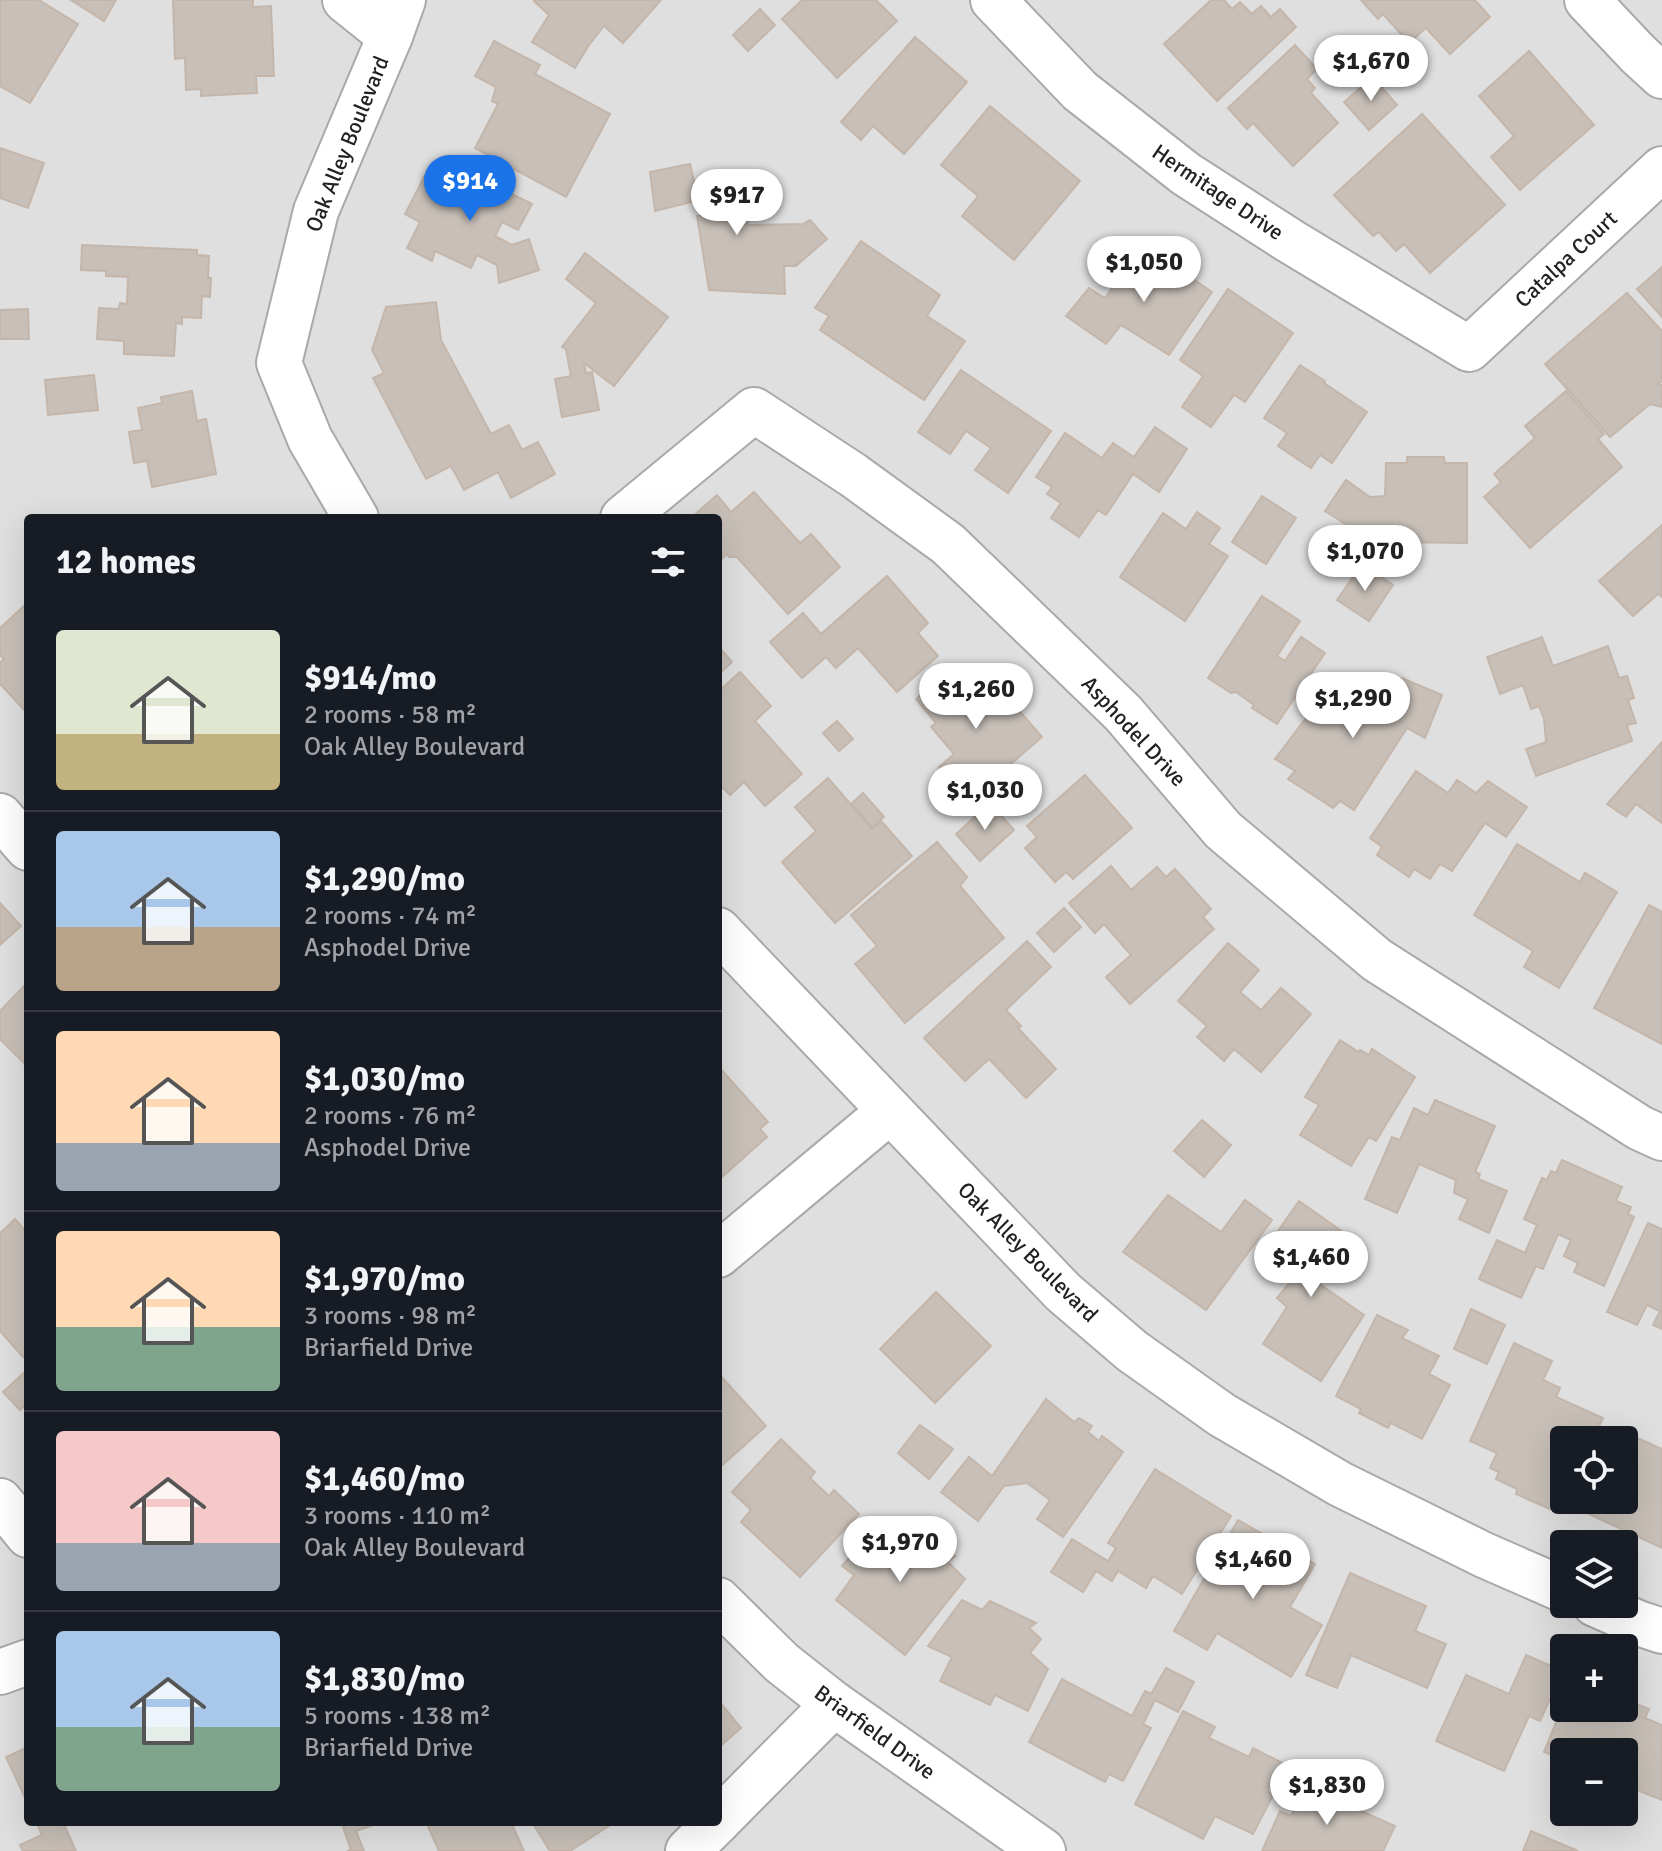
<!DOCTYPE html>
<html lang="en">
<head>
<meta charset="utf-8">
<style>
  body { margin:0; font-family:Signika,sans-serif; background:#242831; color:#f1f3f6; height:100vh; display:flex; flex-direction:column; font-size:30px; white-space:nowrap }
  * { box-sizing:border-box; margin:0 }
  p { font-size:26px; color:#9ea1a6 }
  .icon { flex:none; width:44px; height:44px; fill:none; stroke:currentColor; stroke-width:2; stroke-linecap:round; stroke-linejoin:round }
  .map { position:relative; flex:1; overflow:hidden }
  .drawer { position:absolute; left:24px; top:514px; width:698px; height:1312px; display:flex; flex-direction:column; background:#171b24; border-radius:8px; box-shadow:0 8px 32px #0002 }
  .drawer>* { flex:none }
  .controls { position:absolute; left:1550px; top:1426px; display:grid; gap:16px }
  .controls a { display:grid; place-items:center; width:88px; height:88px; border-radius:8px; background:#171b24; box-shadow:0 8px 32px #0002; font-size:40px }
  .price { position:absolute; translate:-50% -68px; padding:0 18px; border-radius:28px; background:#fff; color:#222; font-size:26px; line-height:52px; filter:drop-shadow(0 2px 4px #0008) }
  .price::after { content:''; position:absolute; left:50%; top:48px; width:24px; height:18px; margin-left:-12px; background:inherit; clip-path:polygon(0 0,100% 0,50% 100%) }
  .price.on { background:#1a73e8; color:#fff }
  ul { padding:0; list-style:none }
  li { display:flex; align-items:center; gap:24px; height:200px; padding:0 32px }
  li+li { border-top:2px solid #363941 }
  li span { display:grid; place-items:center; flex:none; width:224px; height:160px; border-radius:8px; color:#555 }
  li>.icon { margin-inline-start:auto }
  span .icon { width:96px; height:96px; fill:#fffc; stroke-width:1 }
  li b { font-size:34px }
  h2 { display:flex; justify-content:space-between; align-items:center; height:96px; padding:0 32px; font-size:34px }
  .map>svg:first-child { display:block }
  .residential { fill:#e0dfdf; fill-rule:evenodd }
  .building { fill:#c7bfb8; stroke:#c4b6ab; stroke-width:2 }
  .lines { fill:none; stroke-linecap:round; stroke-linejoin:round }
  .minor-casing { stroke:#a9a9a9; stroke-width:48 }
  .minor { stroke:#fff; stroke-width:44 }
  .labels { text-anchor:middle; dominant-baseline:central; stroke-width:7; stroke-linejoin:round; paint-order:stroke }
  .street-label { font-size:22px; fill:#222; stroke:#fff }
</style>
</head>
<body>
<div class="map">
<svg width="1662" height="1851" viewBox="0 0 1662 1851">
  <rect width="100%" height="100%" fill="#f2efe9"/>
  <path class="residential" d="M0,0H1662V1851H0ZM28,518H718V1822H28ZM1564,1440H1624V1500H1564ZM1564,1544H1624V1604H1564ZM1564,1648H1624V1708H1564ZM1564,1752H1624V1812H1564Z"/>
  <g class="building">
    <polygon points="0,0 39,0 78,24 30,103 0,86"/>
    <polygon points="71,0 116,0 104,21"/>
    <polygon points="173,0 253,0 253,7 271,6 274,76 256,76 257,93 201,96 201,89 186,90 185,58 175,59"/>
    <polygon points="535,0 661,0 623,43 604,26 589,45 575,68 532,42 549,15 534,1"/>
    <polygon points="802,0 876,0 897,21 837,78 782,19"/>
    <polygon points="1211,0 1224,0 1232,9 1240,2 1252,14 1261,6 1271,17 1280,9 1296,27 1217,101 1164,44"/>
    <polygon points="1361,0 1475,0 1490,17 1450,54 1426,28 1409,43 1383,14 1378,19"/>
    <polygon points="760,9 775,25 748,51 733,35"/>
    <polygon points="915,37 967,82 904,154 873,126 861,140 841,122"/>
    <polygon points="494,41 540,65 535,74 610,114 566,197 475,148 498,104 492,101 496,87 475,76"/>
    <polygon points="1295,45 1317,69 1307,79 1315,88 1311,93 1338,123 1293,166 1253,123 1247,129 1228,108"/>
    <polygon points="1529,51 1594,125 1520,190 1491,157 1514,136 1479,96"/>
    <polygon points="1373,77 1397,105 1369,130 1344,102"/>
    <polygon points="990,106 1080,181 1014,260 962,216 978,196 941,165"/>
    <polygon points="1422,114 1505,205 1430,273 1404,244 1396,251 1379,232 1373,236 1334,195"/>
    <polygon points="0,148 44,163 28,208 0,198"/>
    <polygon points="448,162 532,204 518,230 502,222 495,236 512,245 529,239 539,270 499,283 497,265 477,255 471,268 435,251 432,261 407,248 420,222 405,214 425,175 439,181"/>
    <polygon points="690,164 695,185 746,200 748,225 803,224 810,220 827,239 796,266 784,266 785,294 709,290 697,216 710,214 710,205 695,201 655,211 650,172"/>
    <polygon points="861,241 940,295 927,316 965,341 924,400 820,330 829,316 815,308"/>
    <polygon points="82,245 197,250 197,255 209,256 208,278 211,278 210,297 202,296 201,318 182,317 182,324 176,323 174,356 124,354 124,341 97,339 99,308 119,309 120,303 127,304 128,277 106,276 106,271 81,270"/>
    <polygon points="1149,249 1212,292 1169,355 1121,325 1106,344 1066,316 1089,288 1105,298 1133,260 1138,264"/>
    <polygon points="585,253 668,317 614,386 584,363 586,373 592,372 599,410 562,417 555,379 571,376 566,349 562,347 596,303 566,279"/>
    <polygon points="1662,267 1662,317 1637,289"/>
    <polygon points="1228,289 1293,333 1245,402 1234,395 1211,427 1182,407 1203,376 1180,360"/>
    <polygon points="1627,293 1662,331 1662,381 1658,384 1662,385 1662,407 1650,404 1610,437 1545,364"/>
    <polygon points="436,302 441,340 491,434 509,425 522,450 538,442 555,474 511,498 498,472 464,490 451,466 426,479 373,378 384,373 372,350 386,307"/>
    <polygon points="28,309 29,339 0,339 0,310"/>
    <polygon points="1300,365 1325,381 1324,383 1367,412 1332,463 1320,455 1311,468 1278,446 1287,433 1264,418"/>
    <polygon points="961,370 1051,431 1008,493 975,470 991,448 966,431 950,454 918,432"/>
    <polygon points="94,375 98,410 48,415 45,380"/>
    <polygon points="192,391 197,421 206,419 216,474 152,487 147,461 134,463 129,432 142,430 138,408 162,403 161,397"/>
    <polygon points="1566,391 1604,434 1598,439 1622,467 1530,548 1484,497 1501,482 1494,474 1535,438 1525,426"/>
    <polygon points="1155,427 1187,449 1159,492 1133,474 1106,515 1098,510 1079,537 1051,518 1061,503 1047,494 1052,487 1036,477 1065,433 1102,458 1113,443 1134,457"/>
    <polygon points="1407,457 1444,457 1445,463 1467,463 1467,543 1385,542 1385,532 1358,532 1325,511 1346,480 1370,497 1385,496 1386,463 1407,463"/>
    <polygon points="754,492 800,543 811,534 840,567 788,614 737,557 729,557 727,554 718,562 718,518 691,518 717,495 731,512"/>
    <polygon points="1262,496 1296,518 1266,564 1232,542"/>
    <polygon points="1197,512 1220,528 1209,544 1228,556 1185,621 1120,577 1163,513 1186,529"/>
    <polygon points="1662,525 1662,597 1658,594 1633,616 1599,581"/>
    <polygon points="1362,564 1393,585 1369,621 1337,600"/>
    <polygon points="887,576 928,623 918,633 938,656 897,692 858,648 836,668 826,657 802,678 770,642 803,613 821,634"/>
    <polygon points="1262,596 1300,621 1277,656 1285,661 1301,637 1325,653 1277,724 1252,708 1254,705 1236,692 1231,693 1208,678"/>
    <polygon points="28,602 28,714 0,684 0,663 4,659 0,655 0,628"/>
    <polygon points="1542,637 1553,666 1608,646 1619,678 1627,676 1634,698 1628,700 1636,723 1627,725 1632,741 1536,776 1526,749 1546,742 1544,719 1539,706 1531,709 1523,685 1500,694 1487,657"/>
    <polygon points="718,646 732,662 718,675"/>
    <polygon points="952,668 971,691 983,680 998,697 1003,692 1042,737 968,801 939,767 954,754 931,727 936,723 916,699"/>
    <polygon points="740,672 771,706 755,721 802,774 765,806 744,782 730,795 718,783 718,692"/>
    <polygon points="1338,676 1366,696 1363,702 1385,719 1402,678 1442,695 1425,738 1407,728 1354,810 1340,801 1333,808 1288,779 1295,771 1275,759"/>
    <polygon points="837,721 853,739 839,751 823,733"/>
    <polygon points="1662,742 1662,823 1636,804 1626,817 1607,804"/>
    <polygon points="1416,771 1448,793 1457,780 1476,793 1488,781 1527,807 1506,837 1485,823 1452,871 1440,864 1430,879 1414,869 1409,877 1377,855 1382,847 1370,838"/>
    <polygon points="1085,775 1132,828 1073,879 1066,872 1055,882 1025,848 1037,837 1027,826"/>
    <polygon points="828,778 872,829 881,821 912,856 835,923 782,862 816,831 795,807"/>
    <polygon points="863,793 884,817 872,827 851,804"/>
    <polygon points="990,803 1014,830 980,861 956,834"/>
    <polygon points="937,842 967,877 960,886 1004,938 905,1023 855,964 877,946 851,915"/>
    <polygon points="1517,844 1580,882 1585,873 1617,892 1559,988 1524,967 1533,951 1474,915"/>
    <polygon points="1111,866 1131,890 1157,867 1166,877 1175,869 1211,909 1203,917 1214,929 1130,1004 1106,977 1131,955 1104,924 1095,933 1069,903"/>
    <polygon points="0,903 21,926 0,945"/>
    <polygon points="1649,905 1662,912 1662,1044 1594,1008"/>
    <polygon points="1064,908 1081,927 1054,952 1037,933"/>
    <polygon points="1027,941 1051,967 1006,1010 1021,1026 1018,1028 1056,1069 1026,1098 989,1059 965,1081 924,1038"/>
    <polygon points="1228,943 1259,970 1240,992 1261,1010 1281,988 1311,1014 1261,1072 1234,1049 1224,1061 1197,1037 1207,1026 1178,1001"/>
    <polygon points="28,982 28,1067 0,1039 0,1011"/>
    <polygon points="1340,1040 1359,1052 1360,1050 1369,1055 1372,1049 1415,1077 1376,1141 1369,1137 1351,1166 1300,1135 1319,1105 1305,1097"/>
    <polygon points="718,1066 768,1122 760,1129 767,1137 721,1178 718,1175"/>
    <polygon points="1435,1100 1495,1126 1475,1172 1480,1174 1478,1179 1507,1191 1489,1233 1459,1219 1468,1199 1454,1193 1456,1180 1419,1164 1397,1213 1365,1199 1392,1137 1400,1140 1414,1108 1428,1115"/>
    <polygon points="1202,1120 1231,1145 1204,1177 1174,1151"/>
    <polygon points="1562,1160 1622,1187 1616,1201 1631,1207 1628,1214 1634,1217 1604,1286 1574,1272 1578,1263 1564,1256 1571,1240 1558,1234 1543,1269 1536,1266 1521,1298 1479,1279 1497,1240 1525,1253 1537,1225 1524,1219 1542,1178 1547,1180 1551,1171 1556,1173"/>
    <polygon points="1168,1195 1221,1232 1245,1200 1272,1220 1206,1310 1123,1252"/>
    <polygon points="1299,1201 1343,1232 1311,1278 1364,1315 1321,1381 1263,1344 1287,1307 1277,1298 1305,1264 1273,1238"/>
    <polygon points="15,1219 28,1234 28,1352 23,1357 0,1331 0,1233"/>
    <polygon points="1648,1223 1662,1229 1662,1329 1653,1325 1660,1311 1647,1305 1637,1325 1607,1312"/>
    <polygon points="936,1292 991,1346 935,1403 880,1349"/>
    <polygon points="1471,1309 1505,1325 1487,1364 1454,1349"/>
    <polygon points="1377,1315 1408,1330 1402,1338 1439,1356 1429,1374 1450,1385 1422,1439 1391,1423 1388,1428 1359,1413 1361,1409 1336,1396"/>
    <polygon points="1514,1343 1552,1361 1543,1380 1560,1388 1556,1397 1603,1418 1592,1440 1564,1440 1565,1500 1559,1513 1516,1494 1517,1489 1496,1479 1499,1472 1490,1468 1497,1453 1470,1441"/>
    <polygon points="28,1369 28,1403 20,1410 3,1392"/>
    <polygon points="718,1373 766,1426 718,1469"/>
    <polygon points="1046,1399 1074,1422 1079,1418 1092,1426 1088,1432 1099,1441 1102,1436 1123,1452 1063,1537 1037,1519 1050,1500 1027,1483 1004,1486 978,1521 941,1492 969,1457 992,1476"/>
    <polygon points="920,1425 953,1449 929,1479 898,1453"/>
    <polygon points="1615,1428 1662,1449 1662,1548 1578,1509 1582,1500 1624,1500 1624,1440 1610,1440"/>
    <polygon points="781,1439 815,1472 810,1478 829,1496 834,1490 859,1514 800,1577 741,1522 751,1510 732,1492"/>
    <polygon points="1155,1469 1231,1516 1182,1594 1153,1576 1146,1588 1118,1571 1112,1581 1096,1571 1083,1592 1051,1572 1072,1539 1108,1561 1116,1548 1108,1543"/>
    <polygon points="906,1517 955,1556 948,1562 965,1579 905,1655 836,1600 854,1575 842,1566 868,1535 882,1544"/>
    <polygon points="1238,1520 1315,1564 1290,1607 1322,1625 1291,1677 1217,1633 1207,1650 1174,1631"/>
    <polygon points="1350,1573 1426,1606 1415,1631 1446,1644 1427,1688 1351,1655 1337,1688 1306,1675"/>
    <polygon points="962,1600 982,1610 990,1601 1036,1623 1029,1628 1041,1639 1030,1653 1048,1669 1028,1711 995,1695 990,1705 940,1681 952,1657 928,1646"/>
    <polygon points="1526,1655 1563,1671 1540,1721 1529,1716 1504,1771 1436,1741 1466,1675 1509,1694"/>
    <polygon points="1166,1668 1194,1682 1178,1712 1155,1700 1143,1724 1151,1728 1123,1781 1109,1774 1105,1782 1029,1742 1062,1679 1132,1716 1145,1691 1151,1694"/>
    <polygon points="1624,1699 1649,1709 1645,1718 1662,1725 1662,1800 1624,1785 1624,1752 1564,1752 1564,1760 1544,1752 1564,1703 1564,1708 1624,1708"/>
    <polygon points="718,1700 741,1728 718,1748"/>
    <polygon points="1183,1711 1215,1727 1209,1738 1249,1757 1253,1748 1288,1766 1253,1834 1215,1816 1203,1839 1135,1804"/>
    <polygon points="28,1747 28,1804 6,1757"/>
    <polygon points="1305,1786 1395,1826 1383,1851 1262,1851 1280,1811 1291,1816"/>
    <polygon points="36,1822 63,1822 76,1851 23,1851 20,1845 42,1835"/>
    <polygon points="351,1822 382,1822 356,1831 364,1851 347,1851 351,1850 343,1827 352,1824"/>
    <polygon points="426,1822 511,1822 524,1851 439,1851"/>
    <polygon points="532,1822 615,1822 570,1851 550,1851"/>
    <polygon points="1531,1831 1578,1851 1523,1851"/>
  </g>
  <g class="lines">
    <defs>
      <g id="minor">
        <polyline points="345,0 390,36"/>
        <polyline points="993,0 1080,91 1186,174 1290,241 1469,349 1662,169"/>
        <polyline points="1587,0 1638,54 1662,76"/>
        <polyline points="356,518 310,439 279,363 316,211 390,36 403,0"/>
        <polyline points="623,518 754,410 853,475 948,544 1123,713 1223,830 1377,960 1640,1128 1662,1138"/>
        <polyline points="0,816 28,848"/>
        <polyline points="718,930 1063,1292 1132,1351 1222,1415 1340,1484 1484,1555 1564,1590"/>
        <polyline points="718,1255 890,1111"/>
        <polyline points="0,1501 28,1535"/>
        <polyline points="718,1600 782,1663 834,1704 1043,1851"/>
        <polyline points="1595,1604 1638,1623 1662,1631"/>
        <polyline points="0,1672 28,1662"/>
        <polyline points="718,1821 834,1704"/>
        <polyline points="688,1851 717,1822"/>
      </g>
    </defs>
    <use href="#minor" class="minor-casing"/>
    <use href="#minor" class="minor"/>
  </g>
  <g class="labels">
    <g class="street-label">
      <text transform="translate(347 144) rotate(-68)">Oak Alley Boulevard</text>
      <text transform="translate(1218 192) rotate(34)">Hermitage Drive</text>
      <text transform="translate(1566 259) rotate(-43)">Catalpa Court</text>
      <text transform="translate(1134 731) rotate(47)">Asphodel Drive</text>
      <text transform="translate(1028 1252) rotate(45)">Oak Alley Boulevard</text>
      <text transform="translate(875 1732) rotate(36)">Briarfield Drive</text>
    </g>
  </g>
</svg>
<div class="controls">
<a><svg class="icon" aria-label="locate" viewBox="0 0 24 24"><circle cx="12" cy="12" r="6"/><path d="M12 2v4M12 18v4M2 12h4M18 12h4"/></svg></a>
<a><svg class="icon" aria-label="layers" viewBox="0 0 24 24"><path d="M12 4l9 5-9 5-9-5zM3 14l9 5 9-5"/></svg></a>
<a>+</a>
<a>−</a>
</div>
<b class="price" style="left:1371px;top:103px">$1,670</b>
<b class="price on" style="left:470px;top:223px">$914</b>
<b class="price" style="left:737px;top:237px">$917</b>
<b class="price" style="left:1144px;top:304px">$1,050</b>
<b class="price" style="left:1365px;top:593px">$1,070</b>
<b class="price" style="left:976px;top:731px">$1,260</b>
<b class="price" style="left:1353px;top:740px">$1,290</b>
<b class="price" style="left:985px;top:832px">$1,030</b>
<b class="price" style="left:1311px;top:1299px">$1,460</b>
<b class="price" style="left:900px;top:1584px">$1,970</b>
<b class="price" style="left:1253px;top:1601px">$1,460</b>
<b class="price" style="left:1327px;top:1827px">$1,830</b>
<section class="drawer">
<h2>12 homes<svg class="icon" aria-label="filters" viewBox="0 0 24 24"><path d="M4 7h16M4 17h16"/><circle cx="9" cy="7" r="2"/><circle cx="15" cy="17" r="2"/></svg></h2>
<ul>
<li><span style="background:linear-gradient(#dfe7d0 65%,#c2b280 0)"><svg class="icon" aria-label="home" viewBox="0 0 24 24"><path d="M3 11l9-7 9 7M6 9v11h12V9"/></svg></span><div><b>$914/mo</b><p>2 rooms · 58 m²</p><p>Oak Alley Boulevard</p></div></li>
<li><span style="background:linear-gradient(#a9c7e8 60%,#b9a48a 0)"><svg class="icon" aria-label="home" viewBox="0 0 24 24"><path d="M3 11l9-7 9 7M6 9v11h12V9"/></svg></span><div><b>$1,290/mo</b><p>2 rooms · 74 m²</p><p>Asphodel Drive</p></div></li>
<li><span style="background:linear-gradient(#ffd9b3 70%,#9aa5b1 0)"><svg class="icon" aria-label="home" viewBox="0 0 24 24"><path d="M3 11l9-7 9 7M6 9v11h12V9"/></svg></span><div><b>$1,030/mo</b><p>2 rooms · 76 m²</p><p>Asphodel Drive</p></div></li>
<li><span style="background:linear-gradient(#ffd9b3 60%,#7fa58c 0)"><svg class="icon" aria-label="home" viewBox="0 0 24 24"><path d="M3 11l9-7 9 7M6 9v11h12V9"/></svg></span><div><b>$1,970/mo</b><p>3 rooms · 98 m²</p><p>Briarfield Drive</p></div></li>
<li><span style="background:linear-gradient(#f6c9c9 70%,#9aa5b1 0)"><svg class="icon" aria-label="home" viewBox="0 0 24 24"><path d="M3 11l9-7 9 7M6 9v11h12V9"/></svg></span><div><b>$1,460/mo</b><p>3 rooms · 110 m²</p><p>Oak Alley Boulevard</p></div></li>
<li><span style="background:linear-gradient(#a9c7e8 60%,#7fa58c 0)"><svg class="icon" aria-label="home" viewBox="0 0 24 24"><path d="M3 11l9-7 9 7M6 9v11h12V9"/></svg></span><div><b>$1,830/mo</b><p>5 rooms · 138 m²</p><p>Briarfield Drive</p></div></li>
</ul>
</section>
</div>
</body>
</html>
